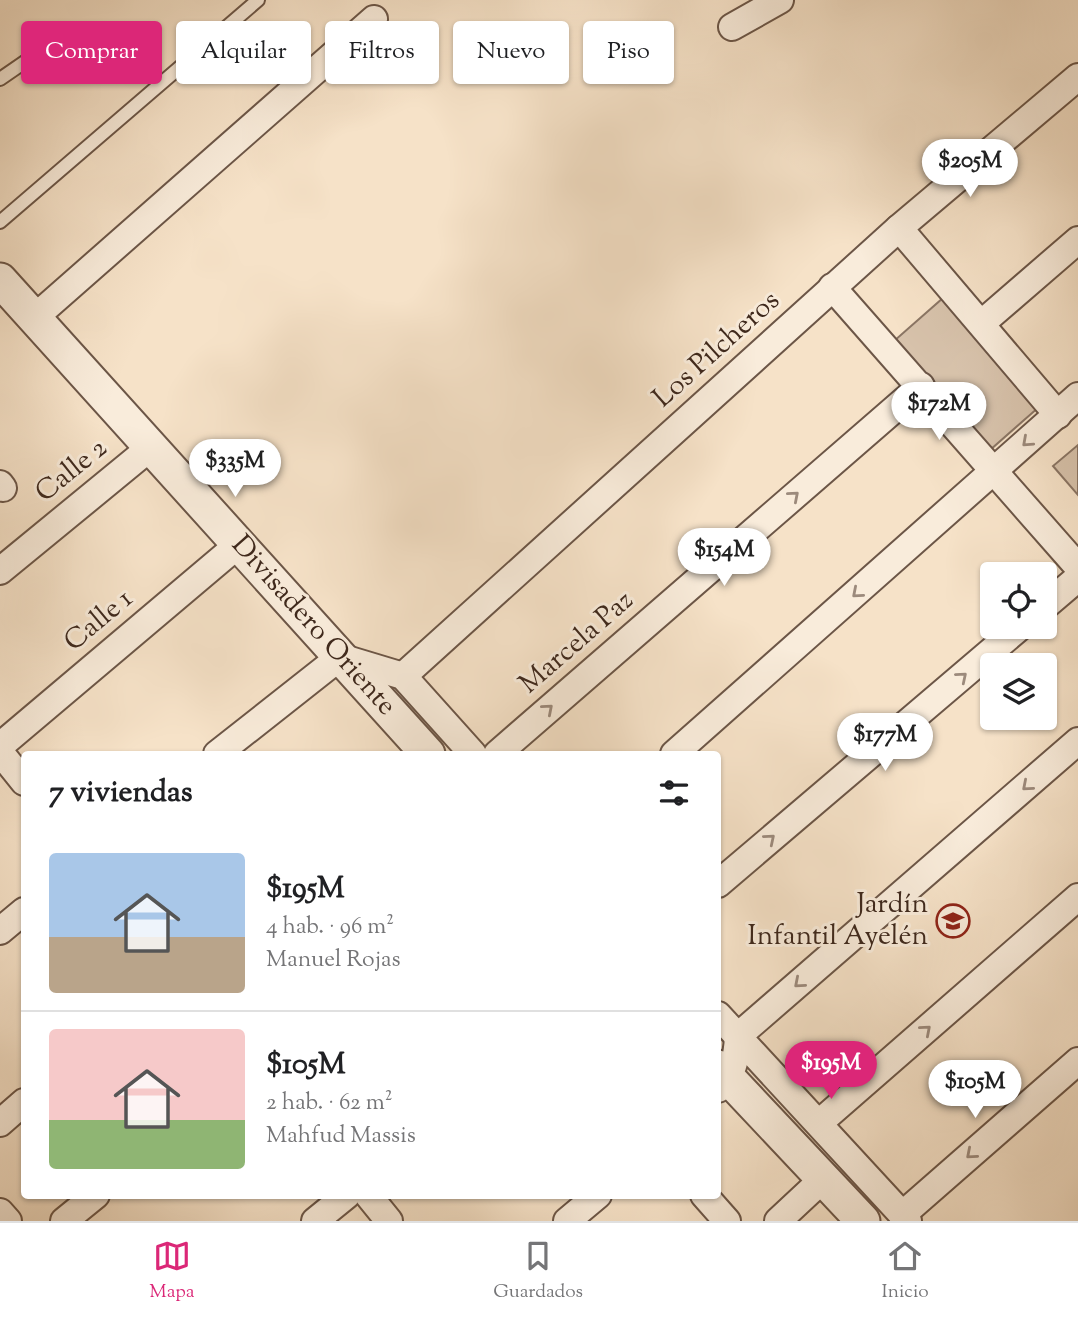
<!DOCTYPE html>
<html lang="es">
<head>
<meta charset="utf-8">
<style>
  body { margin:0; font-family:"Sorts Mill Goudy",serif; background:#f2f2f2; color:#202124; height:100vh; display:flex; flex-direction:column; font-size:26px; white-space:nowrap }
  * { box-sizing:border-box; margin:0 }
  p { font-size:23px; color:#757577 }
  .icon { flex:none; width:38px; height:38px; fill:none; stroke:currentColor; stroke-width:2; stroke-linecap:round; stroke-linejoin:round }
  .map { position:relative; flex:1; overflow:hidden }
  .side { position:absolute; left:21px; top:751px; width:700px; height:448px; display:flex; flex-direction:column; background:#fff; border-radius:7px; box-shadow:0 2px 5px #0004 }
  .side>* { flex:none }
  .top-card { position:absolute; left:21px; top:21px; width:700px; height:63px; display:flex; gap:14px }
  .tools { position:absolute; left:980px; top:562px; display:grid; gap:14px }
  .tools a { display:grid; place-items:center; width:77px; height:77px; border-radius:7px; background:#fff; box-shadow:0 2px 5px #0004; font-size:35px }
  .price { position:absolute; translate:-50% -60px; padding:0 16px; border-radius:24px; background:#fff; color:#222; font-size:23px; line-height:46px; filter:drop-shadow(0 2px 4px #0008) }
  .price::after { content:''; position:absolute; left:50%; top:42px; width:21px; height:16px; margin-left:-10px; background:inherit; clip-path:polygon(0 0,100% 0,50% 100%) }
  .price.active { background:#db2777; color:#fff }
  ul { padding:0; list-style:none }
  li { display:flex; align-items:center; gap:21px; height:175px; padding:0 28px }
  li+li { border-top:2px solid #e0e0e0 }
  li span { display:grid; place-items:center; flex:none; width:196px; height:140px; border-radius:7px; color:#555 }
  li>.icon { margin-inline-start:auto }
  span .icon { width:84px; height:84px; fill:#fffc; stroke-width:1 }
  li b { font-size:30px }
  h2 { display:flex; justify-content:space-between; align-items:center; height:84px; padding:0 28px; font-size:30px }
  .tag { padding:0 24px; border-radius:7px; background:#fff; box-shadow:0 2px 5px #0004; font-size:24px; line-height:63px }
  .tag.active { background:#db2777; color:#fff }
  .tabs { display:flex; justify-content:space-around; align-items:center; height:98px; border-top:2px solid #e0e0e0; background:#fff; font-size:19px; color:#757577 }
  .tabs a { display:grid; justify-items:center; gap:4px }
  .tabs .active { color:#db2777 }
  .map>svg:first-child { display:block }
  .green { fill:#d7c2ab; stroke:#8a7564; stroke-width:2 }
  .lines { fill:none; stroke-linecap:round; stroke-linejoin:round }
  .service-casing { stroke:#6c5647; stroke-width:16 }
  .minor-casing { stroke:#6c5647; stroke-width:30 }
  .tertiary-casing { stroke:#6c5647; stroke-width:37 }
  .service { stroke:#f9ecdb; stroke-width:12 }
  .minor { stroke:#f9ecdb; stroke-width:26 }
  .tertiary { stroke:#f9ecdb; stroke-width:33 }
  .oneway { stroke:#9c8a7c }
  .labels { text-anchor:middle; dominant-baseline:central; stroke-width:6; stroke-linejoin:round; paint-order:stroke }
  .street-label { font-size:28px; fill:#3e281c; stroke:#f9ecdb }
  .poi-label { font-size:28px; fill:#3e281c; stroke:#f9ecdb; text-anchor:end }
</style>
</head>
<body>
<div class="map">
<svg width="1078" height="1221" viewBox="0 0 1078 1221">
  <rect width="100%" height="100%" fill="#f6e2c8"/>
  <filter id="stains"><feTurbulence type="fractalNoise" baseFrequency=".00286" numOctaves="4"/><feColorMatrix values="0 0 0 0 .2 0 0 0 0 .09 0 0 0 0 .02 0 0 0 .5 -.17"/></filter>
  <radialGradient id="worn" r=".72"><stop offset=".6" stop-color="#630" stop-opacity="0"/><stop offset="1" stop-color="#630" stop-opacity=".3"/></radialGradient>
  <g class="green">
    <polygon points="943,298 1039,407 990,450 894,341"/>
    <polygon points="1078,445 1078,495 1053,466"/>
  </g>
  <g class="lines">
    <defs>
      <g id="service">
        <polyline points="0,79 58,39"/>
        <polyline points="0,222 258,0"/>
      </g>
      <g id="minor">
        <polyline points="732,27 780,0"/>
        <polyline points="899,228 1058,415"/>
        <polyline points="832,287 1078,567"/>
        <polyline points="33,319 374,19"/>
        <polyline points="982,323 1078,240"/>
        <polyline points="0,484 3,488"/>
        <polyline points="0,571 151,447"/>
        <polyline points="1045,606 1078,578"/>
        <polyline points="403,676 899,228 1078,77"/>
        <polyline points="0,746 239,544"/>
        <polyline points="0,752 24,782"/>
        <polyline points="217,754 340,657 403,676 473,754"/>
        <polyline points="497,754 921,386"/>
        <polyline points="674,754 1078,396"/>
        <polyline points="718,884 1021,626"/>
        <polyline points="0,931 24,911"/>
        <polyline points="718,1015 908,1221"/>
        <path d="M718,1089C733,1074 737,1058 738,1036L1078,741"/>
        <polyline points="0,1123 24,1102"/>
        <polyline points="819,1123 1078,897"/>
        <polyline points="368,1195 389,1221"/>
        <polyline points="704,1195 727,1221"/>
        <polyline points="0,1212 8,1221"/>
        <polyline points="902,1215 1078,1061"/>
        <polyline points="64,1221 96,1195"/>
        <polyline points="315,1221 347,1195"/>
        <polyline points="567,1221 598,1195"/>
        <polyline points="778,1221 823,1179"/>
      </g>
      <g id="tertiary">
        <polyline points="0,280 428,754"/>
        <polyline points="718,1067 863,1221"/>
      </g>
    </defs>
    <use href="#service" class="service-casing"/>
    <use href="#minor" class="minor-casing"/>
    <use href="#tertiary" class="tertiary-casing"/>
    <use href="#service" class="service"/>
    <use href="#minor" class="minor"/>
    <use href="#tertiary" class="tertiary"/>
  </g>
  <defs><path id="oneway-chevron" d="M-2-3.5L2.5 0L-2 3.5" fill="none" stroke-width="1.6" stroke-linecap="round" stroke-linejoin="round" transform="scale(1.75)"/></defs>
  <g class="oneway">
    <use href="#oneway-chevron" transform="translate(1027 442) rotate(138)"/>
    <use href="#oneway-chevron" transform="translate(794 496) rotate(-41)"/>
    <use href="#oneway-chevron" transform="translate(857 593) rotate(139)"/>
    <use href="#oneway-chevron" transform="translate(962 677) rotate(-40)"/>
    <use href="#oneway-chevron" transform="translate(548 709) rotate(-41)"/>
    <use href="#oneway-chevron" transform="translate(1027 786) rotate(139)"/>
    <use href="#oneway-chevron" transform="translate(770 839) rotate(-40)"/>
    <use href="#oneway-chevron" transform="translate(799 983) rotate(139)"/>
    <use href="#oneway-chevron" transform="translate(926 1030) rotate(-41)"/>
    <use href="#oneway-chevron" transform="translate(971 1154) rotate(139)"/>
  </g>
  <defs>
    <symbol id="school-ring" viewBox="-11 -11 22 22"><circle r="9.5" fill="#f9ecdb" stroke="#8f2418" stroke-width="1.5"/><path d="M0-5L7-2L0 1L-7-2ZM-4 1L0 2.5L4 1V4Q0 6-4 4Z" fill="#8f2418"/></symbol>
  </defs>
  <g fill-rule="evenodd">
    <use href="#school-ring" x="934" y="902" width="38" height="38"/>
  </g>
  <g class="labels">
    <g class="street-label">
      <text transform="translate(717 350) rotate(-42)">Los Pilcheros</text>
      <text transform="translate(72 471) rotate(-39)">Calle 2</text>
      <text transform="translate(99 621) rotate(-40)">Calle 1</text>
      <text transform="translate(313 626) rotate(48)">Divisadero Oriente</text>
      <text transform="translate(577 643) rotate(-41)">Marcela Paz</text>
    </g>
    <g class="poi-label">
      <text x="928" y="905">Jardín<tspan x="928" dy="32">Infantil Ayelén</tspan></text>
    </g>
  </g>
  <rect width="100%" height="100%" filter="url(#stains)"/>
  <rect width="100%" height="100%" fill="url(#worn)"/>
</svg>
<div class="tools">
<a><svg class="icon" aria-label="locate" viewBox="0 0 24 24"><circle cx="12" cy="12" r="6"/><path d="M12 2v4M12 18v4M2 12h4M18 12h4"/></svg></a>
<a><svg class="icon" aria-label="layers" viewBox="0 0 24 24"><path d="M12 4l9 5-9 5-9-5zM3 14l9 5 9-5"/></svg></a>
</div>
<b class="price" style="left:970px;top:199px">$205M</b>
<b class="price" style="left:939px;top:442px">$172M</b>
<b class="price" style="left:235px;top:499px">$335M</b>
<b class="price" style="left:724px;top:588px">$154M</b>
<b class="price" style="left:885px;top:773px">$177M</b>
<b class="price active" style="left:831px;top:1101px">$195M</b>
<b class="price" style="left:975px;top:1120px">$105M</b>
<div class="top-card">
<a class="tag active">Comprar</a>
<a class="tag">Alquilar</a>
<a class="tag">Filtros</a>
<a class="tag">Nuevo</a>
<a class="tag">Piso</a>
</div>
<section class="side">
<h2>7 viviendas<svg class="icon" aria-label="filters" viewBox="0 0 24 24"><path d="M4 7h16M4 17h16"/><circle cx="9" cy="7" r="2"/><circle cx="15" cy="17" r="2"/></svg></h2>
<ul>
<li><span style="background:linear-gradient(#a9c7e8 60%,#b9a48a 0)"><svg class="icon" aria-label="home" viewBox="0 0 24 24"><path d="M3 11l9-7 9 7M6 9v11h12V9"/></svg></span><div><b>$195M</b><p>4 hab. · 96 m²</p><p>Manuel Rojas</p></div></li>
<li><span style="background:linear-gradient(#f6c9c9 65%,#8fb573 0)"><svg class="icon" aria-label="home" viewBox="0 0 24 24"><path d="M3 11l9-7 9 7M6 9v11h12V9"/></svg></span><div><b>$105M</b><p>2 hab. · 62 m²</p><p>Mahfud Massis</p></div></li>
</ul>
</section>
</div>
<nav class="tabs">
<a class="active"><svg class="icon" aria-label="map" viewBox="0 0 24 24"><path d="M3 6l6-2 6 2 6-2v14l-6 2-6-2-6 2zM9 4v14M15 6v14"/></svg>Mapa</a>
<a><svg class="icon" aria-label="saved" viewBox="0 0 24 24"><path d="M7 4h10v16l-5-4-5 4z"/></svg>Guardados</a>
<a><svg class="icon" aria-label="home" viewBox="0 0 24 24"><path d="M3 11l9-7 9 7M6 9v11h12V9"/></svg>Inicio</a>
</nav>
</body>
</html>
